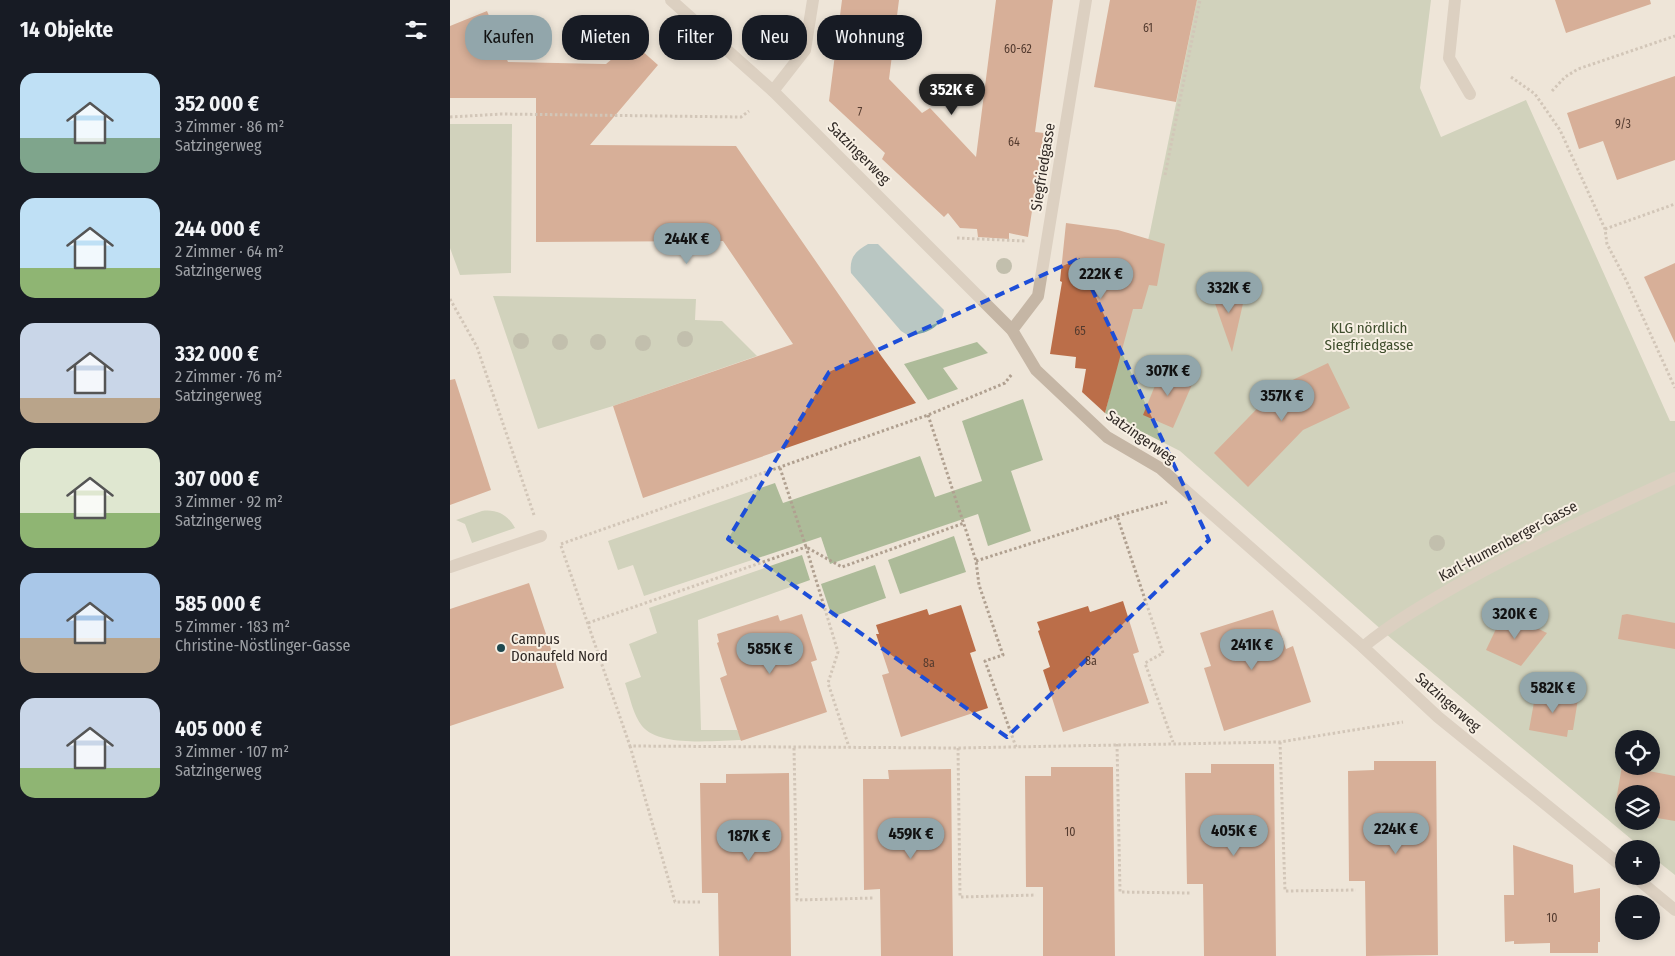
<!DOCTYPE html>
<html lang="de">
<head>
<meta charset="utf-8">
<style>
  body { margin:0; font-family:"Fira Sans Condensed",sans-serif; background:#242831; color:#f1f3f6; height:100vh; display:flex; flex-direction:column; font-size:19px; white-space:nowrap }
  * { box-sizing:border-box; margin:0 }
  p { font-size:16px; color:#9ea1a6 }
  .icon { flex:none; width:28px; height:28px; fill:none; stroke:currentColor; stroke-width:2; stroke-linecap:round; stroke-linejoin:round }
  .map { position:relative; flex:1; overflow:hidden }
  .drawer { display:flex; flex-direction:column; background:#171b24; width:450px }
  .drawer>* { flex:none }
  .guide { position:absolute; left:15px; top:15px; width:475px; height:45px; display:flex; gap:10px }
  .controls { position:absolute; left:1165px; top:730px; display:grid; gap:10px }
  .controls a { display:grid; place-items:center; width:45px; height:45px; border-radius:50%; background:#171b24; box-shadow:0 2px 8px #0003; font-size:25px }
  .price { position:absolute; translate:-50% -42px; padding:0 11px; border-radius:18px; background:#92a6ab; color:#111; font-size:16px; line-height:32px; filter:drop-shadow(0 1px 2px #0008) }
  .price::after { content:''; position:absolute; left:50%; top:30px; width:15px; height:11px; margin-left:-8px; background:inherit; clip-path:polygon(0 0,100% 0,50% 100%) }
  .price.on { background:#222; color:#fff }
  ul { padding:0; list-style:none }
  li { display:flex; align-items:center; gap:15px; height:125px; padding:0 20px }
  li span { display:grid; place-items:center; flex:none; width:140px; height:100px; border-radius:15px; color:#555 }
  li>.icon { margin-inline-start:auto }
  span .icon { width:60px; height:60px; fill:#fffc; stroke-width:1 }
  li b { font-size:21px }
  h2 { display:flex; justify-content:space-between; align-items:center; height:60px; padding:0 20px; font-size:21px }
  .tag { padding:0 18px; border-radius:20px; background:#171b24; box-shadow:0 2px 8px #0003; font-size:18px; line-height:45px }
  .tag.on { background:#92a6ab; color:#111 }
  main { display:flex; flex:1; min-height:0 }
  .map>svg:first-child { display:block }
  .green { fill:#adbb99; fill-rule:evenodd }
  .water { fill:#79a3a8 }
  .building { fill:#bb6e49 }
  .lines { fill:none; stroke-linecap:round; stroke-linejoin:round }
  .path { stroke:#b0a090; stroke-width:3; stroke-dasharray:2.5 2.5; stroke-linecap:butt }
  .street { stroke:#c5b6a5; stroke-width:12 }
  .tree { fill:#8d9179 }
  .marked { fill:none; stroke:#1d4ed8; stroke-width:4; stroke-dasharray:10 6; stroke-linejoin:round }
  .poi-dot { fill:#1f484f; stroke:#f7efe3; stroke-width:2 }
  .labels { text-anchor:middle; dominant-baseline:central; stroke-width:4; stroke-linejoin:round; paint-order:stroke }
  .number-label { font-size:12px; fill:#543b2f }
  .street-label { font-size:15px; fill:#312a26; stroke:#f7efe3 }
  .park-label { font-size:15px; fill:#3e4d2c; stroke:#f7efe3 }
  .poi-label { font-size:15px; fill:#312a26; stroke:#f7efe3; text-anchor:start }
</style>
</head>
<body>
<main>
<section class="drawer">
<h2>14 Objekte<svg class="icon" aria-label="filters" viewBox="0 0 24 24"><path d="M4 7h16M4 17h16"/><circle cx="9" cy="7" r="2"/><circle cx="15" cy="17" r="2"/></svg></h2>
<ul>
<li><span style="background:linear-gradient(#bfe0f5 65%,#7fa58c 0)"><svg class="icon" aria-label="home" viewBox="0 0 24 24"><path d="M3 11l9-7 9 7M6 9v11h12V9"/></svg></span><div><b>352 000 €</b><p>3 Zimmer · 86 m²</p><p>Satzingerweg</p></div></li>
<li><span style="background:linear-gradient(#bfe0f5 70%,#8fb573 0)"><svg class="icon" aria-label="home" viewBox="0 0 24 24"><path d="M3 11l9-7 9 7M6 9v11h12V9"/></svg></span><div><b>244 000 €</b><p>2 Zimmer · 64 m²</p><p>Satzingerweg</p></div></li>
<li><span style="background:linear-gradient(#c9d6e8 75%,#b9a48a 0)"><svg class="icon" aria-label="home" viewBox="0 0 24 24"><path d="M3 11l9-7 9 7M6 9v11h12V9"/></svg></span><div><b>332 000 €</b><p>2 Zimmer · 76 m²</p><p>Satzingerweg</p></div></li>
<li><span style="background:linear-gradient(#dfe7d0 65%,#8fb573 0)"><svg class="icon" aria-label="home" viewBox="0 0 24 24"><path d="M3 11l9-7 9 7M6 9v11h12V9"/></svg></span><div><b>307 000 €</b><p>3 Zimmer · 92 m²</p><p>Satzingerweg</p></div></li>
<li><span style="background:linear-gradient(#a9c7e8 65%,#b9a48a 0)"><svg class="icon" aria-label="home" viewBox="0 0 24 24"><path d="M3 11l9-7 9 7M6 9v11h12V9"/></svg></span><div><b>585 000 €</b><p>5 Zimmer · 183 m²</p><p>Christine-Nöstlinger-Gasse</p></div></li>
<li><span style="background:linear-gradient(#c9d6e8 70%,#8fb573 0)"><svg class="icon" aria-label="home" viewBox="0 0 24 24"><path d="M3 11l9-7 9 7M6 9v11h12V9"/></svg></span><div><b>405 000 €</b><p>3 Zimmer · 107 m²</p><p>Satzingerweg</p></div></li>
</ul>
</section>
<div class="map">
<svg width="1225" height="956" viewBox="0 0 1225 956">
  <rect width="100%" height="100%" fill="#eee5d8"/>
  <g class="green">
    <path d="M747,0H981L970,88L991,137L1076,100L1220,421H1225V875L1201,856V849H1193L943,640L730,451L655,413L700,232ZM1174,739H1201V766H1174ZM1174,794H1201V821H1174Z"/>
    <polygon points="0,124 62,124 61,273 10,275 0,248"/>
    <polygon points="43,296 246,299 245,320 272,321 307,356 163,406 88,429"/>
    <polygon points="527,342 538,353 493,368 508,389 478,400 454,364"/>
    <polygon points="573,399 593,460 561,471 581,531 538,546 528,514 380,564 371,537 194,596 183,565 168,570 158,541 325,483 333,503 470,456 485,497 532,481 512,421"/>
    <path d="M32,511C47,509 58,515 65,528L22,543L15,524L6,520Z"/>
    <polygon points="504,536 516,572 450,594 438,560"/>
    <path d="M352,555L360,580L248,620L251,730H287L294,740C267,740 210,748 192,726C183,715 180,697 175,683L191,677L179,644L207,633L199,608Z"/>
    <polygon points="425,565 436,598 382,617 371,584"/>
  </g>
  <path class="water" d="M418,244H428L494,310C491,329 476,333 459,336L451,331L401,273C399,257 406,251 418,244Z"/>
  <g class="building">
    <polygon points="392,0 449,0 439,79 472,113 480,108 526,157 546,0 603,0 585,132 594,133 578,237 559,233 559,239 528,237 527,229 510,228 498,213 494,217 432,159 435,153 379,101"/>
    <polygon points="660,0 747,0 726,102 644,87"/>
    <polygon points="1105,0 1200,0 1201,4 1116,33"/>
    <polygon points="37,11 58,62 156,64 182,42 208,65 140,145 286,146 432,357 466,403 193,498 163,406 343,344 273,241 86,242 86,98 0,98 0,26"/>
    <polygon points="1225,76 1225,160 1167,180 1153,141 1129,149 1117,113"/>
    <polygon points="616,223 668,230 715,244 707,286 699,285 692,309 683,309 655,413 632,392 636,369 625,368 626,357 600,354 612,282 610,281"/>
    <polygon points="1225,263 1225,343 1194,277"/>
    <polygon points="761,292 794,299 782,352"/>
    <polygon points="878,363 900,408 853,430 798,487 764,453 828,387"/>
    <polygon points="713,366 744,380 723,428 693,415"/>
    <polygon points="5,379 41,490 0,505 0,380"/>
    <polygon points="79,583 114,688 0,726 0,609"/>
    <polygon points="673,601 689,652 683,654 699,703 613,732 593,670 600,667 588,631 590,630 587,622 638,606 640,612"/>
    <polygon points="511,605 526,651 520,653 538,708 451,737 432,675 439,673 426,634 429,634 426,625 477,609 479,615"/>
    <polygon points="823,610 836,649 843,646 861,702 774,731 754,668 761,666 750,633"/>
    <polygon points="1054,612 1097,633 1071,666 1036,650"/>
    <polygon points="352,614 367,660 361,662 377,712 291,741 270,678 277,675 267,643 269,642 267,634 328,615 330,621"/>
    <polygon points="1177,614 1225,623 1225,649 1168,639 1172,615"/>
    <polygon points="1086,691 1128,699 1123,730 1118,730 1117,737 1079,730"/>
    <polygon points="924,761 986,761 988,955 916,956 915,881 899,881 898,771 924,770"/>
    <polygon points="761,764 824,764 826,956 754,956 753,884 737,884 735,773 761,773"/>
    <polygon points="1172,766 1225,776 1225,821 1201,817 1201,794 1174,794 1174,808 1165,807"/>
    <polygon points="601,767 663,767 665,956 593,956 593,887 576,887 575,776 601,776"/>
    <polygon points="501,769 503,956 431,956 430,889 414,890 413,779 439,779 438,770"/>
    <polygon points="339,773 341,956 269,956 268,893 252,893 250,783 276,783 276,774"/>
    <polygon points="1063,845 1123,865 1124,893 1150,888 1150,942 1148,942 1148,953 1100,953 1100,943 1064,944 1064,941 1055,942 1054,895 1064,895"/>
  </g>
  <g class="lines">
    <g class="path">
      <polyline points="1061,77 1085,94 1110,130 1155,229 1157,244 1176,280 1225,388"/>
      <polyline points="1102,91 1115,77 1128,69 1225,36"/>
      <polyline points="0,117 52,114 291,117 299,111"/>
      <polyline points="715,175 750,0"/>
      <polyline points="1155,229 1225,204"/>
      <polyline points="507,238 575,241"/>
      <polyline points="0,299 27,347 84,515"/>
      <polyline points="478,415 526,561 529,585 553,655 535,661 566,747"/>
      <polyline points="330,468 356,547 392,567 514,523"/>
      <polyline points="667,516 717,502"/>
      <polyline points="111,544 478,415 555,383 562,374"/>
      <polyline points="111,546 180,746 508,748 830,742 953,722"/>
      <polyline points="526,561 667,516 713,653 695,663 723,742"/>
      <polyline points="138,623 356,547 388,652 378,683 399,747"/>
      <polyline points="830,742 835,891 906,890"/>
      <polyline points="667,744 670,892 740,893"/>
      <polyline points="180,746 225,902 250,902"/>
      <polyline points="344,748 347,900 424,898"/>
      <polyline points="508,748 510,897 586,895"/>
    </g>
    <g class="street">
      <polyline points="221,0 323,91 562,330 586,370 657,437 710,468 913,647 988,717 1174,868"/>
      <polyline points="1005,0 999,58 1020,94"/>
      <polyline points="323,91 355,50 363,0"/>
      <polyline points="562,330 588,296 636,0"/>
      <polyline points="0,567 91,536"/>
      <path d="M913,647C942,623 973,605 1006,586C1077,546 1151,512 1225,478"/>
      <polyline points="1184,876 1225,910"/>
    </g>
  </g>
  <g class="tree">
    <circle cx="554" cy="266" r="8"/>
    <circle cx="235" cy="339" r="8"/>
    <circle cx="71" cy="341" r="8"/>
    <circle cx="110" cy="342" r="8"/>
    <circle cx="148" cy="342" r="8"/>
    <circle cx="193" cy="343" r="8"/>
    <circle cx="987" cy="543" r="8"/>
  </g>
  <path d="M0 0H1225V956H0ZM628,259L759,540L557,737L278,539L379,372Z" fill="#eee5d8" fill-opacity=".55" fill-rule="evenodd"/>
  <path class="marked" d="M628,259L759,540L557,737L278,539L379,372Z"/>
  <circle class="poi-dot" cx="51" cy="648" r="5"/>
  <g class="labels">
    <g class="number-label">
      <text x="698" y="28">61</text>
      <text x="568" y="49">60-62</text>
      <text x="410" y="112">7</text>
      <text x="1173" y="124">9/3</text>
      <text x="564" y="142">64</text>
      <text x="630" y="331">65</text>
      <text x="641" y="661">8a</text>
      <text x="479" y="663">8a</text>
      <text x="620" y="832">10</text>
      <text x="1102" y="918">10</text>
    </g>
    <g class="street-label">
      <text transform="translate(409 153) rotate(45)">Satzingerweg</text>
      <text transform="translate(593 167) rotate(-81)">Siegfriedgasse</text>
      <text transform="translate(691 437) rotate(35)">Satzingerweg</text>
      <text transform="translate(1058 541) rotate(-28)">Karl-Humenberger-Gasse</text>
      <text transform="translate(998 702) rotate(41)">Satzingerweg</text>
    </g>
    <g class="park-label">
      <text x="919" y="328">KLG nördlich<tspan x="919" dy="17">Siegfriedgasse</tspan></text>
    </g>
    <g class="poi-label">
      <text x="61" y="639">Campus<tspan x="61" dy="17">Donaufeld Nord</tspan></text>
    </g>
  </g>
</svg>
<div class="controls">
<a><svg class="icon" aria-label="locate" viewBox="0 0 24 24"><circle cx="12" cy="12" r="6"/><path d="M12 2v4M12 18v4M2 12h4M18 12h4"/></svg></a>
<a><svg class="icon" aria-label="layers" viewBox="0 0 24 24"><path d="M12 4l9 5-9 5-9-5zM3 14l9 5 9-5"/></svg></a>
<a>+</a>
<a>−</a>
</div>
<b class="price on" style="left:502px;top:116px">352K €</b>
<b class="price" style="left:237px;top:265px">244K €</b>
<b class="price" style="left:651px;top:300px">222K €</b>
<b class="price" style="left:779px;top:314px">332K €</b>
<b class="price" style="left:718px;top:397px">307K €</b>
<b class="price" style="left:832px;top:422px">357K €</b>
<b class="price" style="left:1065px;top:640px">320K €</b>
<b class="price" style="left:802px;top:671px">241K €</b>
<b class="price" style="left:320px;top:675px">585K €</b>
<b class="price" style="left:1103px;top:714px">582K €</b>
<b class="price" style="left:946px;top:855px">224K €</b>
<b class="price" style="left:784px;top:857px">405K €</b>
<b class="price" style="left:461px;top:860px">459K €</b>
<b class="price" style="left:299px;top:862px">187K €</b>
<div class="guide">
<a class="tag on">Kaufen</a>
<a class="tag">Mieten</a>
<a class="tag">Filter</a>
<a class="tag">Neu</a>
<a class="tag">Wohnung</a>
</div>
</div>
</main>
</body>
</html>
